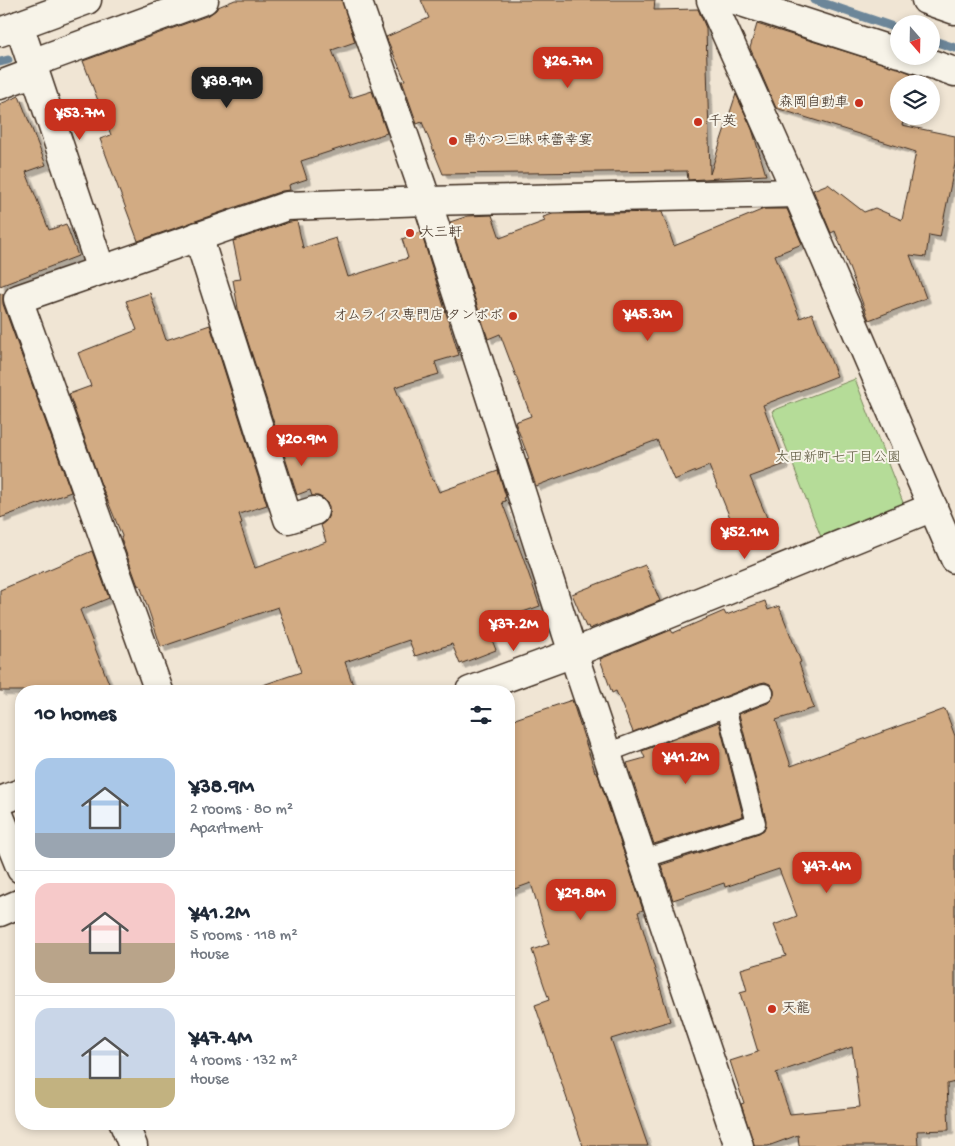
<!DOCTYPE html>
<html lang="en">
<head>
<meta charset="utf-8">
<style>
  body { margin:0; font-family:"Gochi Hand","Klee One",sans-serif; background:#f6f6f7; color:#1f2937; height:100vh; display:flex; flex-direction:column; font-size:19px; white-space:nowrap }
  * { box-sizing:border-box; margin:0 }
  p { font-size:16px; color:#747a83 }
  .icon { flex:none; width:28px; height:28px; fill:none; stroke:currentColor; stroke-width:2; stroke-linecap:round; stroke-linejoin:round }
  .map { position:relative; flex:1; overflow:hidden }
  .panel { position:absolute; left:15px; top:685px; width:500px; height:445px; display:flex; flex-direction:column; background:#fff; border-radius:20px; box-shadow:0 2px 8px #0003 }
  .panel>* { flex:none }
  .needle { width:32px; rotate:160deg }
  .controls { position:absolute; left:890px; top:15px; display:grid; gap:10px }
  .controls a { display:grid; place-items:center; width:50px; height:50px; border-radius:50%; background:#fff; box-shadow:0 2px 8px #0003; font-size:25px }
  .price { position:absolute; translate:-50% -42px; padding:0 11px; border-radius:10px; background:#c8321e; color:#fff; font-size:16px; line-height:32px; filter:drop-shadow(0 1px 2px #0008) }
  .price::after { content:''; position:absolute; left:50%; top:30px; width:15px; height:11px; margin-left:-8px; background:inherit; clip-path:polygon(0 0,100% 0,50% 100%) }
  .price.selected { background:#222; color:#fff }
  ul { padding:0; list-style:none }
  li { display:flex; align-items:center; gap:15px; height:125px; padding:0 20px }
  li+li { border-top:1px solid #e0e1e3 }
  li span { display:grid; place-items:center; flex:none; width:140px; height:100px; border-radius:15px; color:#555 }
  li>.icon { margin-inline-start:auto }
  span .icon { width:60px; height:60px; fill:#fffc; stroke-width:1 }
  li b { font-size:21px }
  h2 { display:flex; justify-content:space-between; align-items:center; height:60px; padding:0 20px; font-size:21px }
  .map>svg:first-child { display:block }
  .green { fill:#b5dc98; stroke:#78835b }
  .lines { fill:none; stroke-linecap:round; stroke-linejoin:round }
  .stream { stroke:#6c8699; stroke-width:9 }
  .building { fill:#d2ab83; stroke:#3b2a1e; fill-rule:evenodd; filter:url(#shadow) }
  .service-casing { stroke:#3b2a1e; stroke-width:21 }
  .minor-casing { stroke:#3b2a1e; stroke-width:31 }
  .tertiary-casing { stroke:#3b2a1e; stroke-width:31 }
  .service { stroke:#f7f3e8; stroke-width:18 }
  .minor { stroke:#f7f3e8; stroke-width:28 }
  .tertiary { stroke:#f7f3e8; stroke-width:28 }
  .poi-dot { fill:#c8321e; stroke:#f7f3e8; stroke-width:2 }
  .labels { text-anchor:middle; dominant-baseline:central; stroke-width:4; stroke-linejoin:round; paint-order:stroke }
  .poi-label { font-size:14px; fill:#3b2a1e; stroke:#f7f3e8; text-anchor:start }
  .park-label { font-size:14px; fill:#5a563c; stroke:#f7f3e8 }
</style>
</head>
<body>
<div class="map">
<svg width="955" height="1146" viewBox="0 0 955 1146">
  <defs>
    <filter id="shadow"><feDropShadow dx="4.5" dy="4.5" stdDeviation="0" flood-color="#0004"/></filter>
  </defs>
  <rect width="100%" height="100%" fill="#f0e5d4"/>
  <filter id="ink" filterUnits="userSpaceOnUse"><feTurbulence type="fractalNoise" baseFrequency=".02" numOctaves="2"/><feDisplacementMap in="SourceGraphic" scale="10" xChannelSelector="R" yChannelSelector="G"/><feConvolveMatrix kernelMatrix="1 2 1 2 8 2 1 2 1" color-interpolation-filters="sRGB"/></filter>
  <g filter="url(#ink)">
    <polygon class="green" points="855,379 904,505 821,537 772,411"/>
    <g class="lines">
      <g class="stream">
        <polyline points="814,0 899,29"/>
        <polyline points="931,40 955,48"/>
        <polyline points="0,62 8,60"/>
      </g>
    </g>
    <g class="building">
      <polygon points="235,0 342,0 355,42 332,50 350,98 372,91 387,133 301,161 307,179 289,185 290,190 282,191 138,241 100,139 111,135 83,61 209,15 216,10 218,7"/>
      <polygon points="421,0 655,0 654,10 698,9 706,28 710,174 736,94 752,129 766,175 688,180 687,171 443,174 422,122 417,124 402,81 405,80 386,37 429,18"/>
      <polygon points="757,24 899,68 917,76 915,84 899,84 899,116 905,116 902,125 955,136 955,164 940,237 929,235 926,257 910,255 926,298 869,320 835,231 831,233 813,190 828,184 864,212 875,208 902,220 916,152 776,108 750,48"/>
      <polygon points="19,96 46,165 26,172 49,230 66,224 78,256 0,286 0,104"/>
      <polygon points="764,209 787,209 802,244 775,255 800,318 812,313 837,376 763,405 785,464 750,477 773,532 741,545 709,466 674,480 657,440 536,486 527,460 529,459 515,422 531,416 500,334 488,339 450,222 468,216 492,215 500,238 545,221 543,217 553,214 662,212 674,246"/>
      <polygon points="297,221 303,248 336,238 348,277 408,258 402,239 421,232 459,355 435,362 439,374 395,387 433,481 434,480 439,492 498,471 506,497 504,498 506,501 502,502 522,555 540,606 486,625 496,650 460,664 452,644 415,656 409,640 345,662 355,691 258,691 257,687 301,672 278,607 161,647 140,585 138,586 121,539 122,536 100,482 69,394 91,386 78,353 137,330 126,301 150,293 166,340 210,325 267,505 239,514 242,523 240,524 255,568 326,542 321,525 326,521 329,515 329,506 324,499 318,496 312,496 310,490 297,495 239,314 233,280 241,279 233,241 290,222"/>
      <polygon points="0,293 3,294 3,304 71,492 0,518"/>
      <polygon points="92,551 109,598 80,610 112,691 0,691 0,590"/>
      <polygon points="645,565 660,601 589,629 588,626 586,627 572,594"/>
      <path d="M765,601L768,610L779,606L801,662L799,663L814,708L776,720L791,766L945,709L955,736V1082L947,1084L949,1130L917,1131L918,1146H799L798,1135L768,1146H754L741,1104L744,1103L730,1061L758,1052L740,993L747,991L741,969L786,956L774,925L797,916L779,869L725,887L724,883L673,900L661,865L759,833L764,830L766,820L739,714L768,703L774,695V690L770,684L765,682L760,683L633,732L616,691L612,693L600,659L671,630L673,633L724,611L726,615ZM852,1047L860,1107L790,1114L776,1073Z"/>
      <polygon points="572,700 595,772 597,772 643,910 638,912 670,1021 611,1039 648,1146 583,1146 535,1005 549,1000 532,950 549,944 531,883 509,891 509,721"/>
      <polygon points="719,722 743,816 654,844 627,763 645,758 642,751"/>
    </g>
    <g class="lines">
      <defs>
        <g id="service">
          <polyline points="607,753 764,693"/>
          <polyline points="643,859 756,823 726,707"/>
        </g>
        <g id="minor">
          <polyline points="357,0 427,201 573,653 739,1146"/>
          <polyline points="711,0 797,193 955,559"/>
          <polyline points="735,0 899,53"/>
          <polyline points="19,25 101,270"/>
          <polyline points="908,56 955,72"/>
          <polyline points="32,63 204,0"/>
          <polyline points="0,85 35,72"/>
          <polyline points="198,236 288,519 314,511"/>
          <polyline points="159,691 18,299 287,206 427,201 797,193"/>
          <polyline points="470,691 573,653 933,507"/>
          <polyline points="0,801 21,793"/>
          <polyline points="0,817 21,869"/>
          <polyline points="0,912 21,903"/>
          <polyline points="124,1124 133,1146"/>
        </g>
        <g id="tertiary">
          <polyline points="926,0 955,10"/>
          <polyline points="0,32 87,0"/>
        </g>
      </defs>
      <use href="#service" class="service-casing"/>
      <use href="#minor" class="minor-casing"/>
      <use href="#tertiary" class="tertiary-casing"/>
      <use href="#service" class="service"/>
      <use href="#minor" class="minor"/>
      <use href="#tertiary" class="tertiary"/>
    </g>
  </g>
  <g class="poi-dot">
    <circle cx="859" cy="103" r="5"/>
    <circle cx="698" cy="122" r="5"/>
    <circle cx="453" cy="141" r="5"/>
    <circle cx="410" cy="233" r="5"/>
    <circle cx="513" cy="316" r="5"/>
    <circle cx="772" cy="1009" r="5"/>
  </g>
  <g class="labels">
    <g class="poi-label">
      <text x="849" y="103" text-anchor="end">森岡自動車</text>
      <text x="708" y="122">千英</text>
      <text x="463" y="141">串かつ三昧 味蕾幸宴</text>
      <text x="420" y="233">大三軒</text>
      <text x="503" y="316" text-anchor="end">オムライス専門店 タンポポ</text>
      <text x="782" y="1009">天龍</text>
    </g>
    <g class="park-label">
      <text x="838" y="458">太田新町七丁目公園</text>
    </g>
  </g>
</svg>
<div class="controls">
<a><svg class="needle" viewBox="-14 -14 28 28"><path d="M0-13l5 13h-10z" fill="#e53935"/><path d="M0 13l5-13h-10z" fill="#747a83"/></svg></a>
<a><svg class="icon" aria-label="layers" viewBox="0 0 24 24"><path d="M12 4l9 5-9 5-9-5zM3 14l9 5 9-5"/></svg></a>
</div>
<b class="price" style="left:568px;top:89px">¥26.7M</b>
<b class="price selected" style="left:227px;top:109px">¥38.9M</b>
<b class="price" style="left:80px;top:141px">¥53.7M</b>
<b class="price" style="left:648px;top:342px">¥45.3M</b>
<b class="price" style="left:302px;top:467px">¥20.9M</b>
<b class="price" style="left:745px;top:560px">¥52.1M</b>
<b class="price" style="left:514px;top:652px">¥37.2M</b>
<b class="price" style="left:686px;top:785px">¥41.2M</b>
<b class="price" style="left:827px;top:894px">¥47.4M</b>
<b class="price" style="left:581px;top:921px">¥29.8M</b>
<section class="panel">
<h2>10 homes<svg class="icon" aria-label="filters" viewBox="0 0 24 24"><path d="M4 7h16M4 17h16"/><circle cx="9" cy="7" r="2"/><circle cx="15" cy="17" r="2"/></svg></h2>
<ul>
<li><span style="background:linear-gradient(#a9c7e8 75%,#9aa5b1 0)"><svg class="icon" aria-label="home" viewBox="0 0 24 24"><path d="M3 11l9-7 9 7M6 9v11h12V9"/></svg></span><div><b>¥38.9M</b><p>2 rooms · 80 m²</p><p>Apartment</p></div></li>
<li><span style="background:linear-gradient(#f6c9c9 60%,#b9a48a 0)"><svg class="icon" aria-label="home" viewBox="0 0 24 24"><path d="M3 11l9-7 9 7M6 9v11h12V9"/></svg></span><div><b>¥41.2M</b><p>5 rooms · 118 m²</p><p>House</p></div></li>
<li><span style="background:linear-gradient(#c9d6e8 70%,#c2b280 0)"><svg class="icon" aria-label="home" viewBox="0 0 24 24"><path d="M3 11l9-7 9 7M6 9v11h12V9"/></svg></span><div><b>¥47.4M</b><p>4 rooms · 132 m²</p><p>House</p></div></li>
</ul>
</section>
</div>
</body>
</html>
